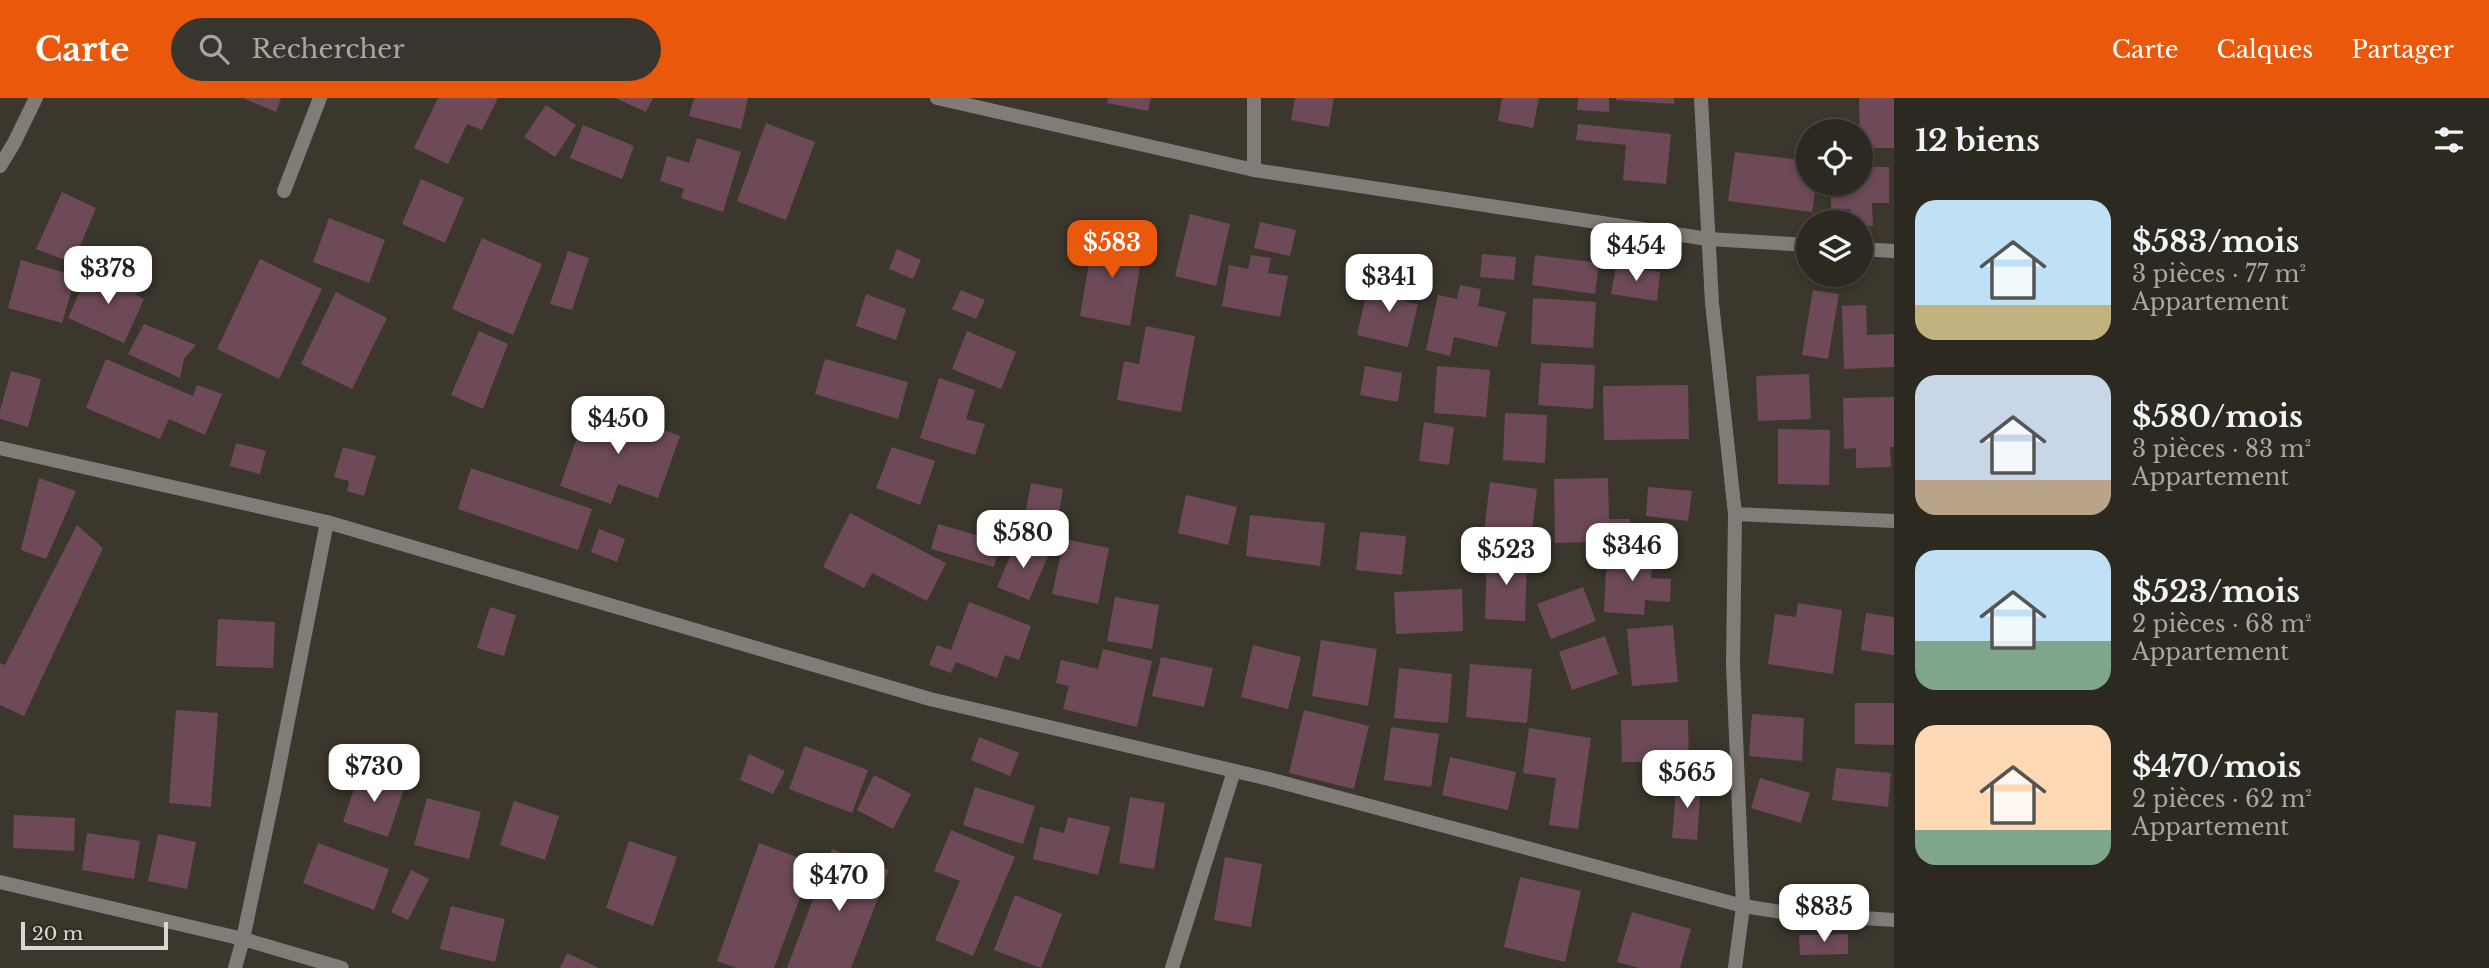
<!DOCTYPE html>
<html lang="fr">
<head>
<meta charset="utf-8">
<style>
  body { margin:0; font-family:"Libre Baskerville",serif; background:#38352e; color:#f1f3f6; height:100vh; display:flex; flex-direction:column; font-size:26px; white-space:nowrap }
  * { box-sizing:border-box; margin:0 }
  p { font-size:23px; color:#a6a6a5 }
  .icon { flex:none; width:38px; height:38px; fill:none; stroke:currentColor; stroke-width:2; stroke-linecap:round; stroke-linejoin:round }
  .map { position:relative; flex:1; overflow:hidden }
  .sheet { display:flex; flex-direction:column; background:#2c2921; width:595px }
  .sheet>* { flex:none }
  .tools { position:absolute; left:1796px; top:21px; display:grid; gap:14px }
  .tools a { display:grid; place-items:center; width:77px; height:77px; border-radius:50%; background:#2c2921; box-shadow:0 4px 10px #0003,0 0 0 2px #48453f; font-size:35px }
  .scale { position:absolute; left:21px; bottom:18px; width:147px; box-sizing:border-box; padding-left:7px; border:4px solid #d9d7d0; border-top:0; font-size:19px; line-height:24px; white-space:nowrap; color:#d9d7d0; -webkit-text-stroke:5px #312d23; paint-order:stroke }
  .price { position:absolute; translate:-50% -60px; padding:0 16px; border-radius:14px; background:#fff; color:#222; font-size:23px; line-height:46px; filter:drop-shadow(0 2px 4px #0008) }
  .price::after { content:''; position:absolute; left:50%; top:42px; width:21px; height:16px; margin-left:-10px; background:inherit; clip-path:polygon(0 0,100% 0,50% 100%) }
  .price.selected { background:#ea580c; color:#fff }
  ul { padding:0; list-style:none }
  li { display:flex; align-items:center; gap:21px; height:175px; padding:0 21px }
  li span { display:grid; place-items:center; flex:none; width:196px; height:140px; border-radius:21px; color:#555 }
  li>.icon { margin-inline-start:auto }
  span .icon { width:84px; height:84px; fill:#fffc; stroke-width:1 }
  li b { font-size:30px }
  h2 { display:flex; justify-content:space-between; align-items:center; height:84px; padding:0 21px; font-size:30px }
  header { display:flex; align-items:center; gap:42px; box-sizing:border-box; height:98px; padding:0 35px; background:#ea580c; color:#fff }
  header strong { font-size:33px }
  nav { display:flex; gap:38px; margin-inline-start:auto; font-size:24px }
  .search { width:490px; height:63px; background:#38352e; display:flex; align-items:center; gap:18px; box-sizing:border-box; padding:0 24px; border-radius:38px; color:#a6a6a5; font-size:26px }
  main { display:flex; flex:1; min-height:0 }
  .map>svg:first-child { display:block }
  .building { fill:#6e4a58 }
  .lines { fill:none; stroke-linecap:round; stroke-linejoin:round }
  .street { stroke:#827c79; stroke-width:14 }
</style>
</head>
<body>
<header>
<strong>Carte</strong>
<div class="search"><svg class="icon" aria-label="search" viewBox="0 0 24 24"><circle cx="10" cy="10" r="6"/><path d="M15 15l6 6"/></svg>Rechercher</div>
<nav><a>Carte</a><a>Calques</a><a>Partager</a></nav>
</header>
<main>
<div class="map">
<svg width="1894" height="870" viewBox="0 0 1894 870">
  <rect width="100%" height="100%" fill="#3b372c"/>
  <g class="building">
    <polygon points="243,0 281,0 276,14"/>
    <polygon points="438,0 498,0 482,32 467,26 448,66 414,50"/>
    <polygon points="615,0 653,0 646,14"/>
    <polygon points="694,0 748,0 741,31 689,18"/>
    <polygon points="1108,0 1151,0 1148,13 1107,5"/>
    <polygon points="1295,0 1334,0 1329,29 1291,22"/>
    <polygon points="1502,0 1539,0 1533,30 1498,23"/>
    <polygon points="1578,0 1609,0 1609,14 1577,12"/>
    <polygon points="1616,0 1674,0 1674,6 1616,2"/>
    <polygon points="1859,0 1894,0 1894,50 1860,50"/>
    <polygon points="546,7 576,27 555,59 524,39"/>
    <polygon points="766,25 815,44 786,122 737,103"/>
    <polygon points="1578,26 1671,36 1666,86 1623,82 1626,47 1576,42"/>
    <polygon points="583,27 634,48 622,81 570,60"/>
    <polygon points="697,40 741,54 723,114 681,100 684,91 660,83 667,58 689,65"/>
    <polygon points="1735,54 1808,63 1808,86 1816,86 1812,114 1728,103"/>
    <polygon points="1860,69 1889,69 1889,105 1872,105 1873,128 1860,128 1860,124 1851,124 1850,111 1831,111 1831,86 1860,86"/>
    <polygon points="421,81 464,100 445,145 402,126"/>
    <polygon points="62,94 96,110 73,165 36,151"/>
    <polygon points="1190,116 1230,126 1216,188 1175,178"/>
    <polygon points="329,120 385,142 369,185 313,164"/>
    <polygon points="1260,124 1296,132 1290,158 1254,150"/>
    <polygon points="1094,135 1144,145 1130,228 1080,218"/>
    <polygon points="482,140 542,166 513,237 452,211"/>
    <polygon points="897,151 921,162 913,181 889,171"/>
    <polygon points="568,153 589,160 572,212 550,206"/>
    <polygon points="1482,156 1516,159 1514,182 1480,179"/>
    <polygon points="1251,157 1271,160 1268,175 1288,178 1280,219 1222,208 1229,167 1248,171"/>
    <polygon points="1535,157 1599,165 1595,196 1532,187"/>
    <polygon points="260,161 322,191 279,281 217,251"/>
    <polygon points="21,162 76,178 62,225 8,210"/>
    <polygon points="1616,168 1660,174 1657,203 1611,196"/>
    <polygon points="88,175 113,187 118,175 141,185 136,197 144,201 124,245 68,220"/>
    <polygon points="1387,176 1411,182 1406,204 1418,206 1408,249 1357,237 1366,197 1381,201"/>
    <polygon points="1460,187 1481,191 1478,208 1506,214 1497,249 1454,239 1450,258 1426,252 1438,197 1457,201"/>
    <polygon points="961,192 985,202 976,221 952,211"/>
    <polygon points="1813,192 1839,196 1828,261 1802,257"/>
    <polygon points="336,194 387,220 352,291 301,266"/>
    <polygon points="866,196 906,211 896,242 856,228"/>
    <polygon points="1533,200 1596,204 1593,250 1531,246"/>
    <polygon points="1866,207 1867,237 1894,236 1894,269 1844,271 1842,208"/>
    <polygon points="144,226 196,247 184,261 180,280 128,256"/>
    <polygon points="1146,228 1195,238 1181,314 1117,302 1124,263 1139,266"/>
    <polygon points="479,233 508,246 483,311 451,297"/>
    <polygon points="967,233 1016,254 1001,291 952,271"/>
    <polygon points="106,261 193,298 197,287 222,296 205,337 169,321 160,341 86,310"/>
    <polygon points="825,261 908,284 898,321 815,296"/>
    <polygon points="1541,265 1595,267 1593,311 1538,307"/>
    <polygon points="1365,268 1402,275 1398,304 1360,297"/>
    <polygon points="1437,268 1490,272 1486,319 1434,315"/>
    <polygon points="11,273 41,281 28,329 0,321 0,313"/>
    <polygon points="1809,276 1811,321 1758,323 1756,278"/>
    <polygon points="939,280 975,292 966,321 985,326 975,357 920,340"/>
    <polygon points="1688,287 1689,341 1604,342 1603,288"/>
    <polygon points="1894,299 1894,349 1890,349 1891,369 1856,370 1856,350 1844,351 1843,300"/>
    <polygon points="589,305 680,338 658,400 618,386 611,406 560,388"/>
    <polygon points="1505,315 1547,317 1545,365 1503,362"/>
    <polygon points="1424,324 1454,329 1449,367 1419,363"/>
    <polygon points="1778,331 1830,332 1829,387 1778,386"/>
    <polygon points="236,345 266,353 260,376 230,368"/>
    <polygon points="343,349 376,358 364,398 347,393 349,383 334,379"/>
    <polygon points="892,349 935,363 920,407 876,390"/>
    <polygon points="471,370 592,411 578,452 458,411"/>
    <polygon points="39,380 76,393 46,461 21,452"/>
    <polygon points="1608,380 1609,421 1630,421 1631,443 1555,445 1554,381"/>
    <polygon points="1490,384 1537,391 1531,441 1484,435"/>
    <polygon points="1031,385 1063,391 1057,427 1024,422"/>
    <polygon points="1648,389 1692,393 1688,423 1646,418"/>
    <polygon points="1186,397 1237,409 1228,447 1178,435"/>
    <polygon points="850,415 946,465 927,503 872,475 864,490 823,469"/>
    <polygon points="1250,417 1325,425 1320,468 1246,458"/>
    <polygon points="938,426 1001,444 994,469 931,451"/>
    <polygon points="77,427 103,450 24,618 0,607 0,565 5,567"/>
    <polygon points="599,431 625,441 617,464 591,454"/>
    <polygon points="1360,434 1406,438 1402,477 1356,472"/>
    <polygon points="1064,441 1109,450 1098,506 1052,496"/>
    <polygon points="1017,442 1049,456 1029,502 997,489"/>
    <polygon points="1607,453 1653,456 1651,480 1671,481 1670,504 1645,502 1644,517 1604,514"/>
    <polygon points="1487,455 1527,457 1525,523 1485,521"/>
    <polygon points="1583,489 1596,523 1551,541 1537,506"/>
    <polygon points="1462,491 1463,533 1396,536 1394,494"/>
    <polygon points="1115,499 1159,507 1152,551 1107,543"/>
    <polygon points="969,504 1031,528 1019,562 1005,557 997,580 956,564 951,575 929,567 937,547 951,552"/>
    <polygon points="1798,505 1842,512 1833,576 1768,566 1775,516 1796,519"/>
    <polygon points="490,509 516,517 504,558 477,550"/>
    <polygon points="1866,515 1894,519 1894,557 1861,552"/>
    <polygon points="218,521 275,524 273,570 216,568"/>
    <polygon points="1673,527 1678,584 1632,588 1627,531"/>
    <polygon points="1605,538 1618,576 1572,592 1559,554"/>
    <polygon points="1321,542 1377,551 1368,608 1312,598"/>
    <polygon points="1253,547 1301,559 1288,611 1241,599"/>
    <polygon points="1103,551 1152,563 1137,629 1063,611 1069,588 1056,585 1061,562 1098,571"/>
    <polygon points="1161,559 1213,570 1204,609 1152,598"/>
    <polygon points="1470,566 1532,571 1527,625 1466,619"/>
    <polygon points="1399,570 1452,576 1448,625 1394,620"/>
    <polygon points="1855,605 1894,605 1894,647 1855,646"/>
    <polygon points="176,612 218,615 211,709 169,705"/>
    <polygon points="1304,612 1369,628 1354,691 1289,675"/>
    <polygon points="1752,616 1804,620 1802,663 1749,658"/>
    <polygon points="1621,622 1688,622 1689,664 1622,664"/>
    <polygon points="1391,629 1439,636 1431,689 1384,682"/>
    <polygon points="1529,630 1591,640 1578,731 1549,727 1556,680 1523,675"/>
    <polygon points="979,639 1019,655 1010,678 971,662"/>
    <polygon points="805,648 868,672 852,715 789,691"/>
    <polygon points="749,656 785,673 773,696 740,682"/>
    <polygon points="1450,659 1516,674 1508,712 1442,697"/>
    <polygon points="1836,670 1891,675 1888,709 1832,702"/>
    <polygon points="360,673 405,688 388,739 343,724"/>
    <polygon points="874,677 911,696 893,731 857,712"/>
    <polygon points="1760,680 1810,695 1801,725 1751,710"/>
    <polygon points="1677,682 1701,684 1697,742 1672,740"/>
    <polygon points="975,689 1035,708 1023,746 963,727"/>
    <polygon points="1130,699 1165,705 1154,771 1119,765"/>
    <polygon points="427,700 481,714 469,761 414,747"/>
    <polygon points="514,703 559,718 545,762 500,747"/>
    <polygon points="14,717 75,720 74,753 13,750"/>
    <polygon points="1068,719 1110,729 1098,777 1033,761 1040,729 1064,735"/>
    <polygon points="951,732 1015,759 973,858 935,842 960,783 934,773"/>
    <polygon points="87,735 140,743 134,781 82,772"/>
    <polygon points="158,736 196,744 187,791 148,783"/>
    <polygon points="629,743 677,759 653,828 606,810"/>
    <polygon points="318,745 389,771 374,812 303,785"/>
    <polygon points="759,745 813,765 774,870 736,870 717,863"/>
    <polygon points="832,751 889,772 851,870 787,870"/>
    <polygon points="1225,759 1262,766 1251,829 1214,822"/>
    <polygon points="411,772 429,781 408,822 391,814"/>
    <polygon points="1520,779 1581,793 1565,864 1504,849"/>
    <polygon points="1015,797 1062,816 1041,870 994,852"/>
    <polygon points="451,808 505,821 495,864 440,851"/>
    <polygon points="1632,814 1691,831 1680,870 1639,870 1617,864"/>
    <polygon points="1848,836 1848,856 1800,857 1799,837"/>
    <polygon points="567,855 599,870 560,870"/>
  </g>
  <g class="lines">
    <g class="street">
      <polyline points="937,0 1254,72 1708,141 1808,147"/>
      <polyline points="1701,0 1712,205 1735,416 1894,423"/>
      <polyline points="0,68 14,45 36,0"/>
      <polyline points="1254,72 1254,0"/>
      <polyline points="284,93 320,0"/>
      <polyline points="1860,151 1894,153"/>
      <polyline points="0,350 327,424 930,601 1269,681 1743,808 1788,815 1894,822"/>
      <polyline points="1735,416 1733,566 1743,808 1735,870"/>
      <polyline points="0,784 243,841 342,870"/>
      <polyline points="235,870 243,841 274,694 327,424"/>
      <polyline points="1172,870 1234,673"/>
    </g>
  </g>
</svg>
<div class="tools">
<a><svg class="icon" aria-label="locate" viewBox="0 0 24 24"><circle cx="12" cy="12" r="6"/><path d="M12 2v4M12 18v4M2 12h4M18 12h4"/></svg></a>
<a><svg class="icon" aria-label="layers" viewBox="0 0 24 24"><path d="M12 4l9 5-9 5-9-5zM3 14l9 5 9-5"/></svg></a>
</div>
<div class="scale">20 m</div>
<b class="price selected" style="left:1112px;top:182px">$583</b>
<b class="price" style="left:1636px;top:185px">$454</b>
<b class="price" style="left:108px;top:208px">$378</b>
<b class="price" style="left:1389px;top:216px">$341</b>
<b class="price" style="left:618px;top:358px">$450</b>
<b class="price" style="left:1023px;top:472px">$580</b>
<b class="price" style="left:1632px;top:485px">$346</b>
<b class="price" style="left:1506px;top:489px">$523</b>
<b class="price" style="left:374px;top:706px">$730</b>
<b class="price" style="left:1687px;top:712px">$565</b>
<b class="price" style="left:839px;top:815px">$470</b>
<b class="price" style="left:1824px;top:846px">$835</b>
</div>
<section class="sheet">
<h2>12 biens<svg class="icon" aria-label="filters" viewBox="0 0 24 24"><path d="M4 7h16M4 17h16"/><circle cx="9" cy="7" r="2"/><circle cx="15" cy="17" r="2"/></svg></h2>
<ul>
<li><span style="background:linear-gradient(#bfe0f5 75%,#c2b280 0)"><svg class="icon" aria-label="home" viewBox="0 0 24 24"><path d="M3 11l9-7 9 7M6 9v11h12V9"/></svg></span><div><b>$583/mois</b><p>3 pièces · 77 m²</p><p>Appartement</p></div></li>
<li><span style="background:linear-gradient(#c9d6e8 75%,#b9a48a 0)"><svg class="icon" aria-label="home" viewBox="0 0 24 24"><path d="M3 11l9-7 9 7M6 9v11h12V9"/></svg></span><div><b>$580/mois</b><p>3 pièces · 83 m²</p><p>Appartement</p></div></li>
<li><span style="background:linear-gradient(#bfe0f5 65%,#7fa58c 0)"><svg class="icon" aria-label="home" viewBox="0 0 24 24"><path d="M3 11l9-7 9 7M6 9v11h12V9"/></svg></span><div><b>$523/mois</b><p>2 pièces · 68 m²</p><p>Appartement</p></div></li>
<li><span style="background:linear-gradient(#ffd9b3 75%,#7fa58c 0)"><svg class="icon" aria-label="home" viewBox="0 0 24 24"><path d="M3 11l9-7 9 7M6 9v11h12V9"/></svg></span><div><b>$470/mois</b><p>2 pièces · 62 m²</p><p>Appartement</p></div></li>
</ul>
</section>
</main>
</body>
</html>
